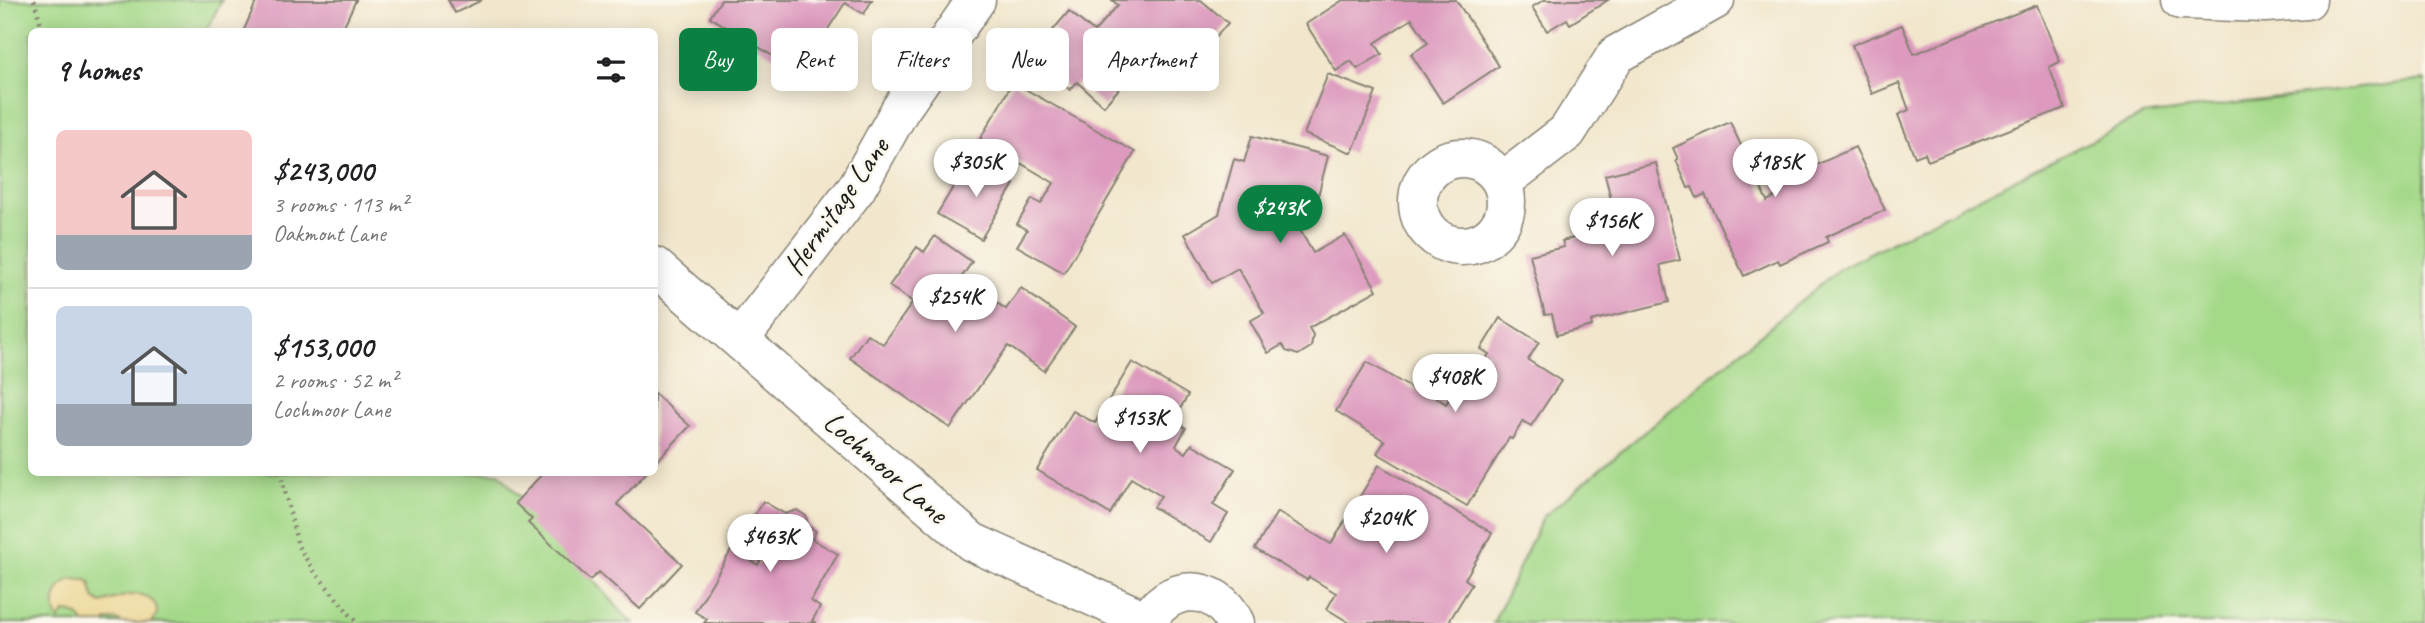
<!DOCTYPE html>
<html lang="en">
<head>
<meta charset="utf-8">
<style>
  body { margin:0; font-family:Caveat,sans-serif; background:#f2f2f2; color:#202124; height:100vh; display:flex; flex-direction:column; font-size:26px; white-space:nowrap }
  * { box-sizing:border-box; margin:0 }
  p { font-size:23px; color:#757577 }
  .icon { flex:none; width:38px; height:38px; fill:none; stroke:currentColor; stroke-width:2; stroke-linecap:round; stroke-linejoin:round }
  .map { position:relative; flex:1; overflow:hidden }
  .side { position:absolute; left:28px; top:28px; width:630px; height:448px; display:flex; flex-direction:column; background:#fff; border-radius:10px; box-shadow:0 4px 18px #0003 }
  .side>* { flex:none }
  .hud { position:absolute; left:679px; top:28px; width:665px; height:63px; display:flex; gap:14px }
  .price { position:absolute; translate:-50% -60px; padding:0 16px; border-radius:24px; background:#fff; color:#222; font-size:23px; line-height:46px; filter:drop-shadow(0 2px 4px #0008) }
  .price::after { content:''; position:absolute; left:50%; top:42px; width:21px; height:16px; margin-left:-10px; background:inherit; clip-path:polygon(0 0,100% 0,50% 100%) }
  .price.on { background:#0b8043; color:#fff }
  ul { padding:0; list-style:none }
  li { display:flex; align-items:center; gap:21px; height:175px; padding:0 28px }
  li+li { border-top:2px solid #e0e0e0 }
  li span { display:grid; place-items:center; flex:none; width:196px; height:140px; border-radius:10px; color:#555 }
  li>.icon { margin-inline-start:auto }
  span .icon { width:84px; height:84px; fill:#fffc; stroke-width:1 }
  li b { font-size:30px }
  h2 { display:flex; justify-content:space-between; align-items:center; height:84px; padding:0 28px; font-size:30px }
  .tag { padding:0 24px; border-radius:10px; background:#fff; box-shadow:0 4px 18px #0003; font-size:24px; line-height:63px }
  .tag.on { background:#0b8043; color:#fff }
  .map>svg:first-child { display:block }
  .green { fill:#a4d989; stroke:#607a52; stroke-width:2 }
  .sand { fill:#eeda9e; stroke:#857b5d; stroke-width:2 }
  .building { fill:#dd9abe }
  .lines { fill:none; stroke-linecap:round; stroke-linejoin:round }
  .minor-casing { stroke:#878274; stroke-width:41 }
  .path { stroke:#878274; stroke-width:4.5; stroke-dasharray:2 5; stroke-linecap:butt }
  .minor { stroke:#fff; stroke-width:38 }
  .labels { text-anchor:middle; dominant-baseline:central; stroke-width:5; stroke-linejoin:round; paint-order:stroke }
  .street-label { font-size:30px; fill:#1c1c1c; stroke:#fbf7ec }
</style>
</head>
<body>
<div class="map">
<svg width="2425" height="623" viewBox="0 0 2425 623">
  <rect width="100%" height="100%" fill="#fbf7ec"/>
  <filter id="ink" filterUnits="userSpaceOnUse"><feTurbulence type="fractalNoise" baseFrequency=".0143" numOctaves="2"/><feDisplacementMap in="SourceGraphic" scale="14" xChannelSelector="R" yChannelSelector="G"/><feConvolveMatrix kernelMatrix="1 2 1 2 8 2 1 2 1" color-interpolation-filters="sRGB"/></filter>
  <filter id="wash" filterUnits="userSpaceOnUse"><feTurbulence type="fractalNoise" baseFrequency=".00686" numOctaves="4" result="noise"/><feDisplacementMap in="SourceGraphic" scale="28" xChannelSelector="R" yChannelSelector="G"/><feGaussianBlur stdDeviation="1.57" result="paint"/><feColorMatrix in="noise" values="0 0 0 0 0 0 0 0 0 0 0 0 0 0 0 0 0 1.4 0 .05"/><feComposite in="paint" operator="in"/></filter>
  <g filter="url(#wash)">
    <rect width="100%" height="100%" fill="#f2e7cd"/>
    <g class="green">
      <polygon points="0,0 222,0 206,31 32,32 32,472 499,473 629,620 635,623 0,623"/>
      <polygon points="2425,80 2425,623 1493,623 1543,517 1840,268 2142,115"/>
    </g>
    <path class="sand" d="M72,579L86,580L90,582L94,598L101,603C117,599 141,586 154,603C160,611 156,617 151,623H122L117,620H107L105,623H84C80,615 74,612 65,612L59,620C50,606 56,584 72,579Z"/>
    <g id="blocks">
      <g class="building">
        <polygon points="257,0 356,0 341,32 243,32"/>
        <polygon points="448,0 482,0 455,13"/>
        <polygon points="721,0 872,0 864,14 845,3 828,29 849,42 821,86 710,17"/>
        <polygon points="1112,0 1201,0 1228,23 1186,71 1165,54 1160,61 1144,60 1104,106 1077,82 1070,90 1041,65 1063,40 1053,30 1069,11 1094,32 1118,5"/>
        <polygon points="1343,0 1456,0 1499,66 1443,103 1411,54 1428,43 1412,19 1375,43 1382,54 1357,69 1351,61 1336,71 1306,24"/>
        <polygon points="1544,0 1608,0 1570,24 1567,19 1547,31 1532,7"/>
        <polygon points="2037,5 2060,62 2049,67 2065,108 1928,161 1925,153 1915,157 1898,115 1909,110 1899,83 1872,94 1852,45 1902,25 1914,54"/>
        <polygon points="1328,74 1376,92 1352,153 1304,134"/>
        <polygon points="1013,82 1135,152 1064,273 1017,246 1027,230 1017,224 1032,199 1041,204 1054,183 980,139"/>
        <polygon points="1730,122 1767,201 1778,195 1773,185 1855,147 1885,210 1826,237 1828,242 1780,264 1778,260 1744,276 1705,194 1697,198 1692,187 1688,188 1676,160 1678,159 1673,148"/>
        <polygon points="1252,136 1328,156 1316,204 1308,202 1300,230 1313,253 1345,235 1377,290 1309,328 1313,335 1311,347 1298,355 1286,351 1282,345 1268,353 1250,321 1264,313 1238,268 1212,283 1185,234 1219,214 1234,159 1244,162"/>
        <polygon points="970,159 1014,184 981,239 937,214"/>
        <polygon points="1656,163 1680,260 1660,265 1669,302 1591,321 1592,326 1557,335 1552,314 1545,315 1530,255 1564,247 1562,241 1598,232 1599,236 1619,231 1605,175"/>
        <polygon points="935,236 972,262 961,278 1006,309 1021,288 1075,327 1044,371 1008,346 950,428 850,358 867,334 883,344 913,302 889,286 917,247 924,252"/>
        <polygon points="1500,318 1539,342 1528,360 1561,381 1531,426 1523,421 1512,439 1509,438 1467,506 1377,453 1385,441 1336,411 1367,362 1416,391 1419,386 1446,404 1464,374 1473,380 1489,354 1481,349"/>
        <polygon points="1132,362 1188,395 1173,421 1186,428 1176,446 1186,453 1192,444 1235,469 1213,505 1228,514 1211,542 1153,507 1161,496 1131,478 1110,514 1037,470 1073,411 1095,423"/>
        <polygon points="654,393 690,426 654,464"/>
        <polygon points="1379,465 1492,533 1465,579 1472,584 1448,623 1350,623 1327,609 1336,593 1309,577 1307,580 1255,549 1277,512 1331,544"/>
        <polygon points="544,472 647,472 617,504 682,564 640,609 599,572 590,580 528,523 532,519 515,503"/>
        <polygon points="763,501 785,514 797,510 806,516 808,526 816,531 812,539 838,554 811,601 820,607 812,621 817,623 704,623 707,619 695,612 732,549 758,565 761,559 745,549 746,546 741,543 745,537 742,535"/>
      </g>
    </g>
  </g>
  <g filter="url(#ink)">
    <use href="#blocks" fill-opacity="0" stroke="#878274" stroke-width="2"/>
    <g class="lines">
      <defs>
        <g id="minor">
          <polyline points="2181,0 2265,3 2307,0"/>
          <circle cx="1462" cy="202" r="44"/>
          <polyline points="1502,182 1567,132 1616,55 1715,0"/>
          <polyline points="654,266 972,542 1147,621"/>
          <polyline points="740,339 856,189 900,110 976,0"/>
          <path d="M1147,623C1166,583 1216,581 1235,623"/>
        </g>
      </defs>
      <use href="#minor" class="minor-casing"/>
      <g class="path">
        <polyline points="34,0 43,32"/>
        <polyline points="280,472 298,546 314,571 357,623"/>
      </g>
      <use href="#minor" class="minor"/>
    </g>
  </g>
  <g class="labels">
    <g class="street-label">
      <text transform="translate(836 206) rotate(-55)">Hermitage Lane</text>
      <text transform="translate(886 467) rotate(41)">Lochmoor Lane</text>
    </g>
  </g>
</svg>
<b class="price" style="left:976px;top:199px">$305K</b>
<b class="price" style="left:1775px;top:199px">$185K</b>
<b class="price on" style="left:1280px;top:245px">$243K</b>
<b class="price" style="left:1612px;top:258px">$156K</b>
<b class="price" style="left:955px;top:334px">$254K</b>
<b class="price" style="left:1455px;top:414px">$408K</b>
<b class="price" style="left:1140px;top:455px">$153K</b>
<b class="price" style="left:1386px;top:555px">$204K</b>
<b class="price" style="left:770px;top:574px">$463K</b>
<div class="hud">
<a class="tag on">Buy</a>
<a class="tag">Rent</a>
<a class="tag">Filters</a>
<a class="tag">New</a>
<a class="tag">Apartment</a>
</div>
<section class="side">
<h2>9 homes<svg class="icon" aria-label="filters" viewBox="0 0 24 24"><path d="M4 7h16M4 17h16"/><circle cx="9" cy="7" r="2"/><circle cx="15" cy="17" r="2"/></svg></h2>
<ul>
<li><span style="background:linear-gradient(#f6c9c9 75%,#9aa5b1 0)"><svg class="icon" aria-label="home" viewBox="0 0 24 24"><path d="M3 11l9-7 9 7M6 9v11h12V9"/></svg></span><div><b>$243,000</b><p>3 rooms · 113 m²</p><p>Oakmont Lane</p></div></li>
<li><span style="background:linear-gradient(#c9d6e8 70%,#9aa5b1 0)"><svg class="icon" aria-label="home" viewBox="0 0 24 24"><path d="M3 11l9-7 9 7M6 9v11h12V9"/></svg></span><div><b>$153,000</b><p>2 rooms · 52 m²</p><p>Lochmoor Lane</p></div></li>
</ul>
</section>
</div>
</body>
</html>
